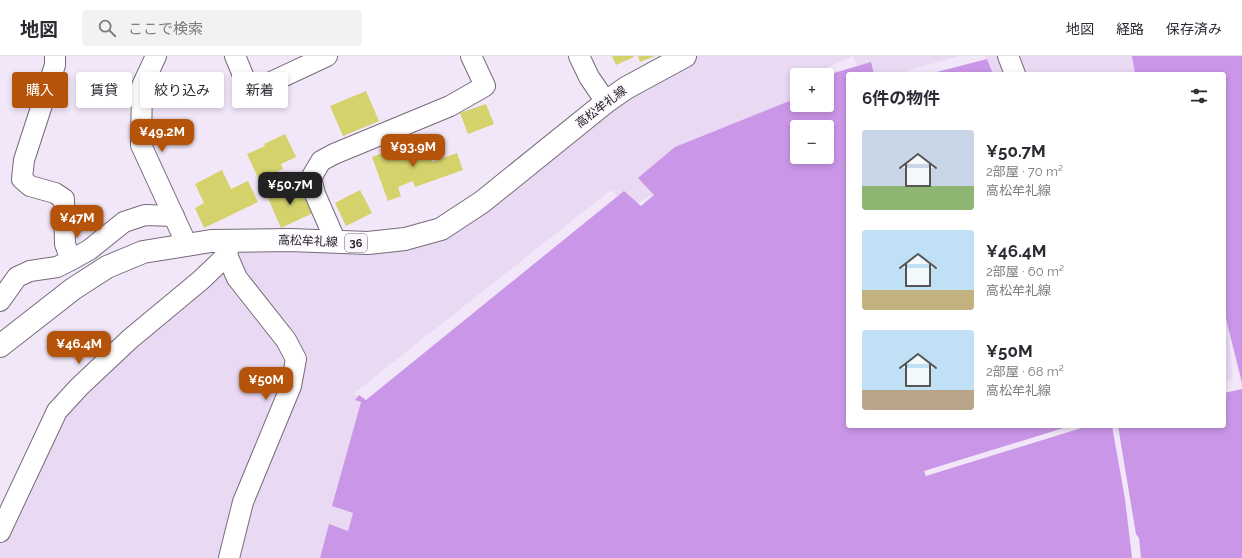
<!DOCTYPE html>
<html lang="ja">
<head>
<meta charset="utf-8">
<style>
  body { margin:0; font-family:Raleway,"Noto Sans JP",sans-serif; background:#f2f2f3; color:#2b2b33; height:100vh; display:flex; flex-direction:column; font-size:15px; white-space:nowrap }
  * { box-sizing:border-box; margin:0 }
  p { font-size:13px; color:#7c7c81 }
  .icon { flex:none; width:22px; height:22px; fill:none; stroke:currentColor; stroke-width:2; stroke-linecap:round; stroke-linejoin:round }
  .map { position:relative; flex:1; overflow:hidden }
  .details { position:absolute; left:846px; top:16px; width:380px; height:356px; display:flex; flex-direction:column; background:#fff; border-radius:4px; box-shadow:0 2px 6px #0003 }
  .details>* { flex:none }
  .top-card { position:absolute; left:12px; top:16px; width:380px; height:36px; display:flex; gap:8px }
  .controls { position:absolute; left:790px; top:12px; display:grid; gap:8px }
  .controls a { display:grid; place-items:center; width:44px; height:44px; border-radius:4px; background:#fff; box-shadow:0 2px 6px #0003; font-size:20px }
  .price { position:absolute; translate:-50% -34px; padding:0 9px; border-radius:8px; background:#b45309; color:#fff; font-size:13px; line-height:26px; filter:drop-shadow(0 1px 2px #0008) }
  .price::after { content:''; position:absolute; left:50%; top:24px; width:12px; height:9px; margin-left:-6px; background:inherit; clip-path:polygon(0 0,100% 0,50% 100%) }
  .price.current { background:#222; color:#fff }
  ul { padding:0; list-style:none }
  li { display:flex; align-items:center; gap:12px; height:100px; padding:0 16px }
  li span { display:grid; place-items:center; flex:none; width:112px; height:80px; border-radius:4px; color:#555 }
  li>.icon { margin-inline-start:auto }
  span .icon { width:48px; height:48px; fill:#fffc; stroke-width:1 }
  li b { font-size:17px }
  h2 { display:flex; justify-content:space-between; align-items:center; height:48px; padding:0 16px; font-size:17px }
  .pill { padding:0 14px; border-radius:4px; background:#fff; box-shadow:0 2px 6px #0003; font-size:14px; line-height:36px }
  .pill.current { background:#b45309; color:#fff }
  header { display:flex; align-items:center; gap:24px; box-sizing:border-box; height:56px; padding:0 20px; background:#fff; border-bottom:1px solid #e1e1e2 }
  header strong { font-size:19px }
  nav { display:flex; gap:22px; margin-inline-start:auto; font-size:14px }
  .search { width:280px; height:36px; background:#f2f2f3; display:flex; align-items:center; gap:10px; box-sizing:border-box; padding:0 14px; border-radius:4px; color:#7c7c81; font-size:15px }
  .map>svg:first-child { display:block }
  .built { fill:#e9d9f2 }
  .water { fill:#ca96e7; fill-rule:evenodd }
  .building { fill:#d3d26b }
  .lines { fill:none; stroke-linecap:round; stroke-linejoin:round }
  .street-casing { stroke:#766b7b; stroke-width:22 }
  .primary-casing { stroke:#766b7b; stroke-width:24 }
  .street { stroke:#fff; stroke-width:20 }
  .primary { stroke:#fff; stroke-width:22 }
  .labels { text-anchor:middle; dominant-baseline:central; stroke-width:3; stroke-linejoin:round; paint-order:stroke }
  .shield { fill:#fbf6fe; stroke:#666268; stroke-width:1 }
  .shield-label { font-size:11px; font-weight:bold; fill:#262228 }
  .street-label { font-size:12px; fill:#262228; stroke:#fbf6fe }
</style>
</head>
<body>
<header>
<strong>地図</strong>
<div class="search"><svg class="icon" aria-label="search" viewBox="0 0 24 24"><circle cx="10" cy="10" r="6"/><path d="M15 15l6 6"/></svg>ここで検索</div>
<nav><a>地図</a><a>経路</a><a>保存済み</a></nav>
</header>
<div class="map">
<svg width="1242" height="502" viewBox="0 0 1242 502">
  <rect width="100%" height="100%" fill="#f2e6f9"/>
  <g class="built">
    <polygon points="699,0 959,0 896,18 860,18 853,0 819,15 818,19 797,19 797,43 660,135 629,151 611,134 353,338 366,344 332,450 353,457 348,475 329,468 320,502 0,502 0,477 57,355 229,192 378,186 482,146 626,32"/>
    <polygon points="985,0 1136,0 1138,18 990,18"/>
    <polygon points="1224,261 1228,270 1233,323 1224,326"/>
  </g>
  <g class="water">
    <polygon points="1132,0 1242,0 1242,327 1224,255 1224,18 1135,18"/>
    <polygon points="987,3 993,18 929,18"/>
    <path d="M871,6L874,18H848V370H1070L924,415L926,420L1088,370H1112L1125,443L1132,502H320L329,468L348,475L353,457L332,450L361,346L355,344L359,339L366,344L624,135L641,150L654,139L638,122L675,91L797,42V49H827V30L830,28L827,19ZM797,71H827V101H797Z"/>
    <polygon points="1242,333 1242,502 1141,502 1139,482 1136,478 1118,370 1224,370 1224,337"/>
  </g>
  <g class="building">
    <polygon points="612,0 633,0 634,1 616,9"/>
    <polygon points="638,0 655,0 640,6"/>
    <polygon points="366,35 379,65 343,80 330,50"/>
    <polygon points="486,48 494,68 468,78 460,57"/>
    <polygon points="285,78 296,101 281,108 283,113 259,124 247,98 265,90 264,88"/>
    <polygon points="424,83 432,106 457,97 463,114 415,131 413,125 398,131 401,140 388,145 372,101 394,93 398,104 407,101 403,90"/>
    <polygon points="222,114 231,133 248,125 258,146 204,172 195,152 204,147 195,128"/>
    <polygon points="300,127 313,157 281,172 268,142"/>
    <polygon points="360,134 372,157 346,170 335,147"/>
  </g>
  <g class="lines">
    <defs>
      <g id="street">
        <polyline points="55,0 55,9 24,104 22,123 30,130 55,137 64,143 65,188 71,204"/>
        <polyline points="156,0 142,30 141,89 187,189"/>
        <polyline points="235,0 250,36 327,0"/>
        <polyline points="579,0 589,21 606,46"/>
        <polyline points="1008,0 1015,18"/>
        <polyline points="336,186 315,138 311,122 321,105 334,98 450,50 485,30 471,0"/>
        <polyline points="227,199 237,222 286,284 296,303 291,330 243,446 229,502"/>
        <polyline points="0,245 17,221 30,215 57,211 71,204 89,194 124,166 145,159 174,160"/>
        <polyline points="0,476 57,355 79,331 130,283 201,224 227,199 230,185"/>
      </g>
      <polyline id="primary" points="0,290 73,233 107,211 143,196 211,185 290,184 368,187 405,183 441,173 482,146 606,46 626,32 685,0"/>
    </defs>
    <use href="#street" class="street-casing"/>
    <use href="#primary" class="primary-casing"/>
    <use href="#street" class="street"/>
    <use href="#primary" class="primary"/>
  </g>
  <g class="labels">
    <rect class="shield" x="345" y="178" width="22" height="18" rx="3"/>
    <g class="shield-label">
      <text x="356" y="187">36</text>
    </g>
    <g class="street-label">
      <text transform="translate(601 51) rotate(-37)">高松牟礼線</text>
      <text transform="translate(308 185) rotate(2)">高松牟礼線</text>
    </g>
  </g>
</svg>
<div class="controls">
<a>+</a>
<a>−</a>
</div>
<b class="price" style="left:162px;top:97px">¥49.2M</b>
<b class="price" style="left:413px;top:112px">¥93.9M</b>
<b class="price current" style="left:290px;top:150px">¥50.7M</b>
<b class="price" style="left:77px;top:183px">¥47M</b>
<b class="price" style="left:79px;top:309px">¥46.4M</b>
<b class="price" style="left:266px;top:345px">¥50M</b>
<div class="top-card">
<a class="pill current">購入</a>
<a class="pill">賃貸</a>
<a class="pill">絞り込み</a>
<a class="pill">新着</a>
</div>
<section class="details">
<h2>6件の物件<svg class="icon" aria-label="filters" viewBox="0 0 24 24"><path d="M4 7h16M4 17h16"/><circle cx="9" cy="7" r="2"/><circle cx="15" cy="17" r="2"/></svg></h2>
<ul>
<li><span style="background:linear-gradient(#c9d6e8 70%,#8fb573 0)"><svg class="icon" aria-label="home" viewBox="0 0 24 24"><path d="M3 11l9-7 9 7M6 9v11h12V9"/></svg></span><div><b>¥50.7M</b><p>2部屋 · 70 m²</p><p>高松牟礼線</p></div></li>
<li><span style="background:linear-gradient(#bfe0f5 75%,#c2b280 0)"><svg class="icon" aria-label="home" viewBox="0 0 24 24"><path d="M3 11l9-7 9 7M6 9v11h12V9"/></svg></span><div><b>¥46.4M</b><p>2部屋 · 60 m²</p><p>高松牟礼線</p></div></li>
<li><span style="background:linear-gradient(#bfe0f5 75%,#b9a48a 0)"><svg class="icon" aria-label="home" viewBox="0 0 24 24"><path d="M3 11l9-7 9 7M6 9v11h12V9"/></svg></span><div><b>¥50M</b><p>2部屋 · 68 m²</p><p>高松牟礼線</p></div></li>
</ul>
</section>
</div>
</body>
</html>
